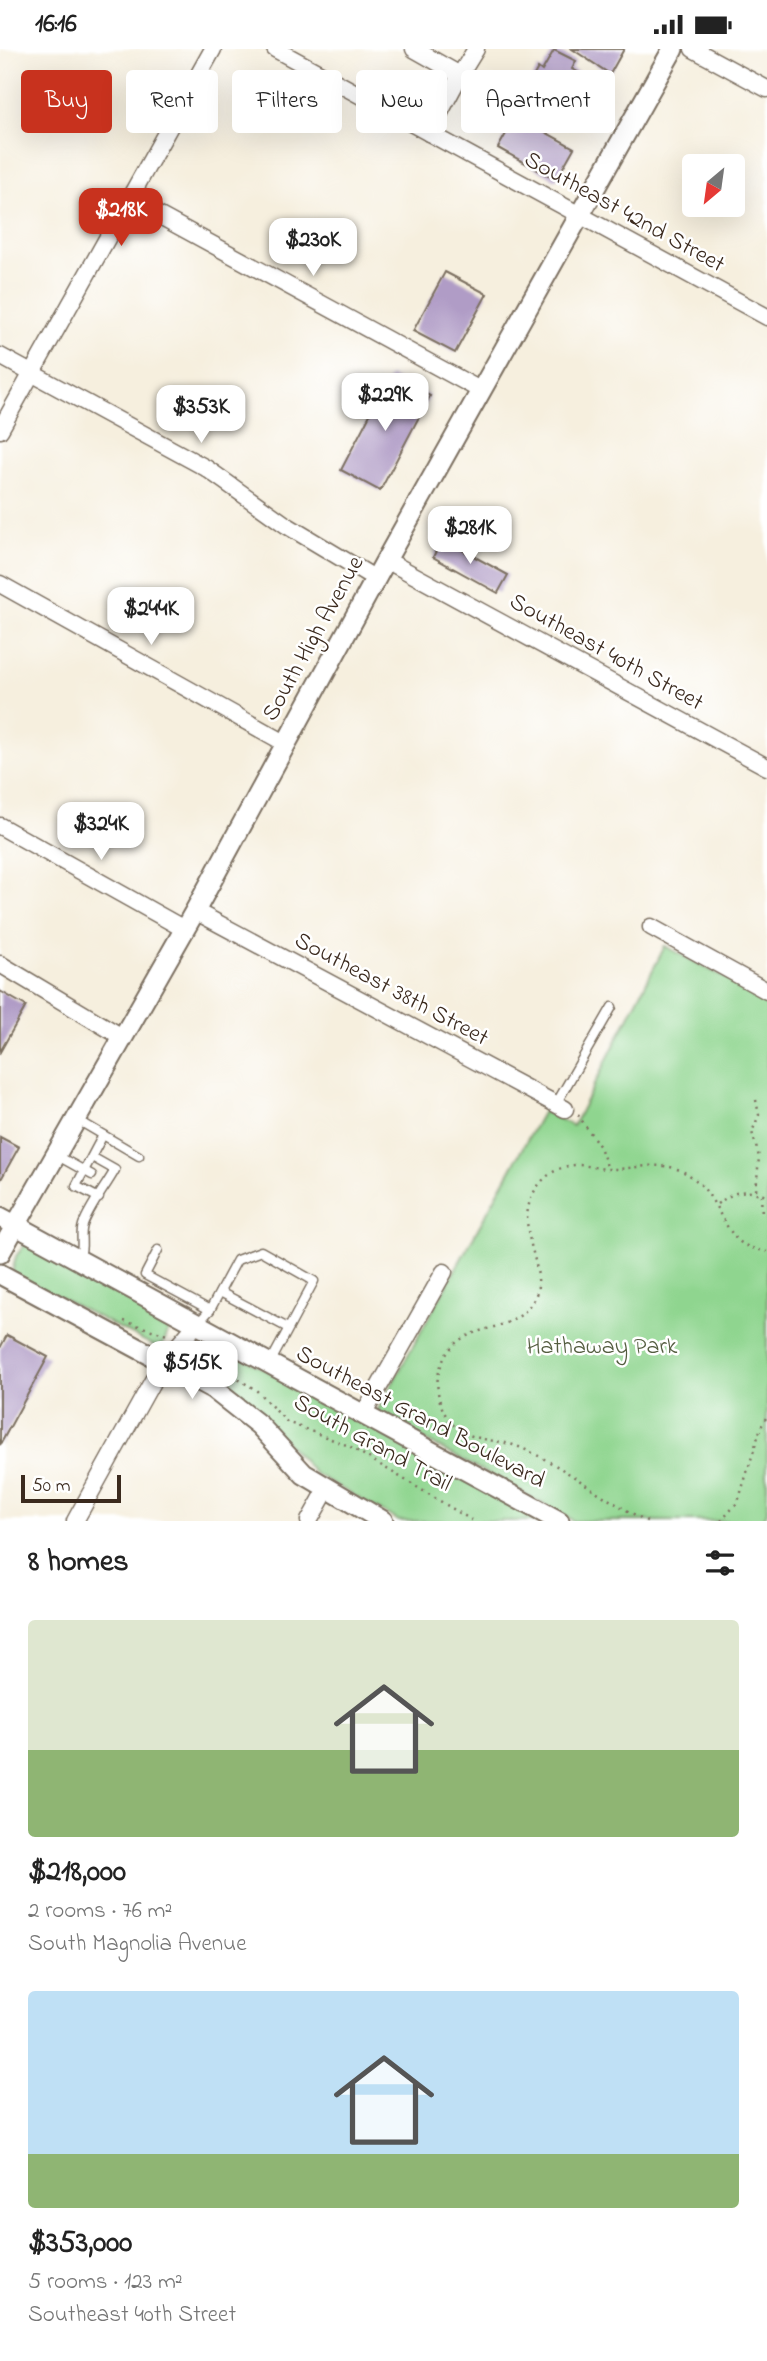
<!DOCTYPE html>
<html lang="en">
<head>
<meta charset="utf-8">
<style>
  body { margin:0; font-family:"Indie Flower",sans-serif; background:#f2f2f2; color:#222; height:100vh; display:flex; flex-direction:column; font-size:26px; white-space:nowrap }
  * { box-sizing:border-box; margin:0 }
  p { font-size:23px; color:#767676 }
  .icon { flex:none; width:38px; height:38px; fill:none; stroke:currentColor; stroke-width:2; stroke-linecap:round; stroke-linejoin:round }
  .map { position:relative; height:1472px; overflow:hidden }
  .drawer { display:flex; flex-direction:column; background:#fff; flex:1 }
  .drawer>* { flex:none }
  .hud { position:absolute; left:21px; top:21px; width:726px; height:63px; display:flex; gap:14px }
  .needle { width:46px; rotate:209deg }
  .controls { position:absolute; left:682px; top:105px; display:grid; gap:14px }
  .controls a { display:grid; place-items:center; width:63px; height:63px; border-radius:7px; background:#fff; box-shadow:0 7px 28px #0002; font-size:35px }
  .scale { position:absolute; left:21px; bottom:18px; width:100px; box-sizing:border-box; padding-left:7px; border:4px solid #3b2a1e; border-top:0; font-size:19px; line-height:24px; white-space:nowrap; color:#3b2a1e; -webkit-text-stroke:5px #fff; paint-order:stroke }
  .price { position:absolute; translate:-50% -60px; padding:0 16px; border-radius:14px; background:#fff; color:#222; font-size:23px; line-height:46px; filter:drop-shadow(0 2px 4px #0008) }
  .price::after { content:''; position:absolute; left:50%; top:42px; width:21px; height:16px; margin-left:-10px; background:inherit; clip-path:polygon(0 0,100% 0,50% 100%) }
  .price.selected { background:#c8321e; color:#fff }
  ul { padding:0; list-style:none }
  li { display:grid; align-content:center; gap:14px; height:371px; padding:0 28px }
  li span { display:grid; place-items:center; height:217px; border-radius:7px; color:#555 }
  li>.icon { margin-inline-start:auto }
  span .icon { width:126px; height:126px; fill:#fffc; stroke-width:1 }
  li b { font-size:30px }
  h2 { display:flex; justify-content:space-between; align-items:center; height:84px; padding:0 28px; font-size:30px }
  .tag { padding:0 24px; border-radius:7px; background:#fff; box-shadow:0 7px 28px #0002; font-size:24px; line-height:63px }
  .tag.selected { background:#c8321e; color:#fff }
  .status { display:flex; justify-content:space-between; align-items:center; height:49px; padding:0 35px; background:#fff; direction:ltr }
  .status svg { height:19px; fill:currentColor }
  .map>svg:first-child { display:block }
  .green { fill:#8fd58f; stroke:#658056; stroke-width:2 }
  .building { fill:#b09cc6 }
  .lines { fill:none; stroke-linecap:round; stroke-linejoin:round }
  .service-casing { stroke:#7c6f61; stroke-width:11 }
  .minor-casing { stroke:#7c6f61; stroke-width:19 }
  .tertiary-casing { stroke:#7c6f61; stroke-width:23 }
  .path { stroke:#7c6f61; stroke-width:2.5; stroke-dasharray:2 5; stroke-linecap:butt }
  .service { stroke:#fff; stroke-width:8 }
  .minor { stroke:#fff; stroke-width:16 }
  .tertiary { stroke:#fff; stroke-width:19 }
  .labels { text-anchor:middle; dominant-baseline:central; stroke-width:5; stroke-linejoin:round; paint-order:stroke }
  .street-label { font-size:24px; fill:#3b2a1e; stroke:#fff }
  .park-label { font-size:24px; fill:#545d40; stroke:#fff }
</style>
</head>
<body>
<div class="status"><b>16:16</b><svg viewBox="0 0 49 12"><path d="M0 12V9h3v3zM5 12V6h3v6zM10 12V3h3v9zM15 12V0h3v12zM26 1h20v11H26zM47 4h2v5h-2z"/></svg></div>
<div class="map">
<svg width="767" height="1472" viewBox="0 0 767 1472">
  <rect width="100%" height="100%" fill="#fff"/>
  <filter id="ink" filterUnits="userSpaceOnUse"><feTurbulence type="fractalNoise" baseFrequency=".0143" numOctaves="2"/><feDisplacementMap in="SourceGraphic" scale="14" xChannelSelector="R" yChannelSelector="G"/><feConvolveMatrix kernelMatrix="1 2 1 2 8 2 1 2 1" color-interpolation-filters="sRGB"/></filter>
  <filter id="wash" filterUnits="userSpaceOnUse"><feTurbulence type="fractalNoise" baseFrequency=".00686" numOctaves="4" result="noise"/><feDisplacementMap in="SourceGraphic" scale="28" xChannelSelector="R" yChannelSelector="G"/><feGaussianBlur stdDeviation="1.57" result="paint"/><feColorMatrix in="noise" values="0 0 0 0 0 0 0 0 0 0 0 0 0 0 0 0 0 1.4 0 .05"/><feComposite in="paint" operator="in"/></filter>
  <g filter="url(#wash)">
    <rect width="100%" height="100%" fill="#f6efde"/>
    <g class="green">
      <polygon points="665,897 767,951 767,1463 762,1472 574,1472 376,1364 543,1062 573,1077"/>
      <polygon points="27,1193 163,1265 170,1277 164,1294 156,1298 12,1224 16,1207"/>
      <polygon points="216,1294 544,1472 399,1472 314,1424 259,1363 195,1320 193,1313 201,1298"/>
    </g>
    <g id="blocks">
      <g class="building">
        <polygon points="572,0 624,0 610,25"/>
        <polygon points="554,1 576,12 572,20 605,38 598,51 603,53 597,64 559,43 538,79 574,99 556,131 498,99 507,83 504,81 538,19 542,22"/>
        <polygon points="445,223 487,245 455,304 413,282"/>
        <polygon points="390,327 430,347 380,442 341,421"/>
        <polygon points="442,490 508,526 498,544 433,508"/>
        <polygon points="0,942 26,957 0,1003"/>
        <polygon points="0,1088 19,1098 0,1132"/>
        <polygon points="7,1286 48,1308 0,1396 0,1299"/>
      </g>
    </g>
  </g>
  <g filter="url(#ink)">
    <use href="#blocks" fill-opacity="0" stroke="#7c6f61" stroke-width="2"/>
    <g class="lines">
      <defs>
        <g id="service">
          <polyline points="556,1055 612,958"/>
          <polyline points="76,1070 139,1107"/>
          <polyline points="56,1106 92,1126"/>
          <polyline points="99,1149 76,1137 103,1086"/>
          <polyline points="158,1201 145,1226 210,1261"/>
          <path d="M79,1209C85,1197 79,1188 83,1176C90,1157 105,1139 115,1121L92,1108"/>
          <polyline points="220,1243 288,1279"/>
          <polyline points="197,1275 210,1261 237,1211 261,1202 314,1232 269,1316"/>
        </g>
        <g id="minor">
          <polyline points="275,0 767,268"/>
          <polyline points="414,0 460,26 476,0"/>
          <polyline points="693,0 767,40"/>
          <polyline points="429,84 460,26"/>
          <polyline points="127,149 480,341"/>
          <polyline points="0,307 206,419 286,476 376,530"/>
          <polyline points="0,381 213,0"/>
          <polyline points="386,511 767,718"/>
          <polyline points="0,535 285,694"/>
          <polyline points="0,777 184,880"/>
          <polyline points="195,862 565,1060"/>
          <polyline points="651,878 767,942"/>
          <polyline points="0,915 122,988"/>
          <polyline points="363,1366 444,1223"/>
          <polyline points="75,1472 162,1315 195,1277"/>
          <polyline points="309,1472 327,1440"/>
        </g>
        <g id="tertiary">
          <polyline points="0,1168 559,1472"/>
          <polyline points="0,1204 195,862 386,511 673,0"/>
          <polyline points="0,1225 212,1339 259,1376 304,1425 383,1472"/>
        </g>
      </defs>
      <use href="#service" class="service-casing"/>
      <use href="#minor" class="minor-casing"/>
      <use href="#tertiary" class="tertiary-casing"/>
      <g class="path">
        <polyline points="756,1051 759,1066 752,1083 759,1108 756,1142"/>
        <polyline points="578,1066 600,1098 608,1120"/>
        <polyline points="761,1146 762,1166"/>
        <path d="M717,1155C739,1140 743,1140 767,1147"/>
        <polyline points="124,1272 167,1286"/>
        <polyline points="191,1301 256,1341 287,1373 349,1397 473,1472"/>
        <path d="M647,1472C603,1451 564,1416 519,1398C494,1388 465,1395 447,1368C439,1356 435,1337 439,1323C455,1264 511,1294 534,1250C552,1217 503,1172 544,1130C552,1122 565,1116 577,1116C588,1116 598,1120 609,1120C631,1121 655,1112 677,1120C713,1133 717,1171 738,1191C746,1199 757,1200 767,1203"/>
        <polyline points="721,1472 738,1453 761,1378 767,1367"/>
      </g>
      <use href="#service" class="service"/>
      <use href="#minor" class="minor"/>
      <use href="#tertiary" class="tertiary"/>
    </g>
  </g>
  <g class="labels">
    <g class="street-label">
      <text transform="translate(624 164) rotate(29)">Southeast 42nd Street</text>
      <text transform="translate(314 590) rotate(-61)">South High Avenue</text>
      <text transform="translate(606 604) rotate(29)">Southeast 40th Street</text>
      <text transform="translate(391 941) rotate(28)">Southeast 38th Street</text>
      <text transform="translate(420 1369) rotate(28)">Southeast Grand Boulevard</text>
      <text transform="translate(372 1395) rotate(29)">South Grand Trail</text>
    </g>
    <g class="park-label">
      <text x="602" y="1298">Hathaway Park</text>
    </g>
  </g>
</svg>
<div class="controls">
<a><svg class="needle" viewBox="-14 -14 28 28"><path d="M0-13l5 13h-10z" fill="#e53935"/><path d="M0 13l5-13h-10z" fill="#767676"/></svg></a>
</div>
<div class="scale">50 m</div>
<b class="price selected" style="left:121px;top:199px">$218K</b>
<b class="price" style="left:313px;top:229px">$230K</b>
<b class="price" style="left:385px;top:384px">$229K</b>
<b class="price" style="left:201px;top:396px">$353K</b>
<b class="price" style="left:470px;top:517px">$281K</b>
<b class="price" style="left:151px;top:598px">$244K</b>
<b class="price" style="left:101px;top:813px">$324K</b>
<b class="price" style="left:192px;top:1352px">$515K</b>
<div class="hud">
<a class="tag selected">Buy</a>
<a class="tag">Rent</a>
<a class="tag">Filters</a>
<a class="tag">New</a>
<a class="tag">Apartment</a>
</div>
</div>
<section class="drawer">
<h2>8 homes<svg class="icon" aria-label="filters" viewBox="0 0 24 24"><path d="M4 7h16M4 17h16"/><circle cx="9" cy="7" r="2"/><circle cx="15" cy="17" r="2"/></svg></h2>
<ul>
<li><span style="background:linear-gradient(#dfe7d0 60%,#8fb573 0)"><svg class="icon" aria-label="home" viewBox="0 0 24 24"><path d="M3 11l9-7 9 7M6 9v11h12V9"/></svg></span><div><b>$218,000</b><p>2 rooms · 76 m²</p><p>South Magnolia Avenue</p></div></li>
<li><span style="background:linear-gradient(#bfe0f5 75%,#8fb573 0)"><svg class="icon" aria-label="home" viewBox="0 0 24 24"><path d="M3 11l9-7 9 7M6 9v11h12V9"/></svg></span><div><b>$353,000</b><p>5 rooms · 123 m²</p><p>Southeast 40th Street</p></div></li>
</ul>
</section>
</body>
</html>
